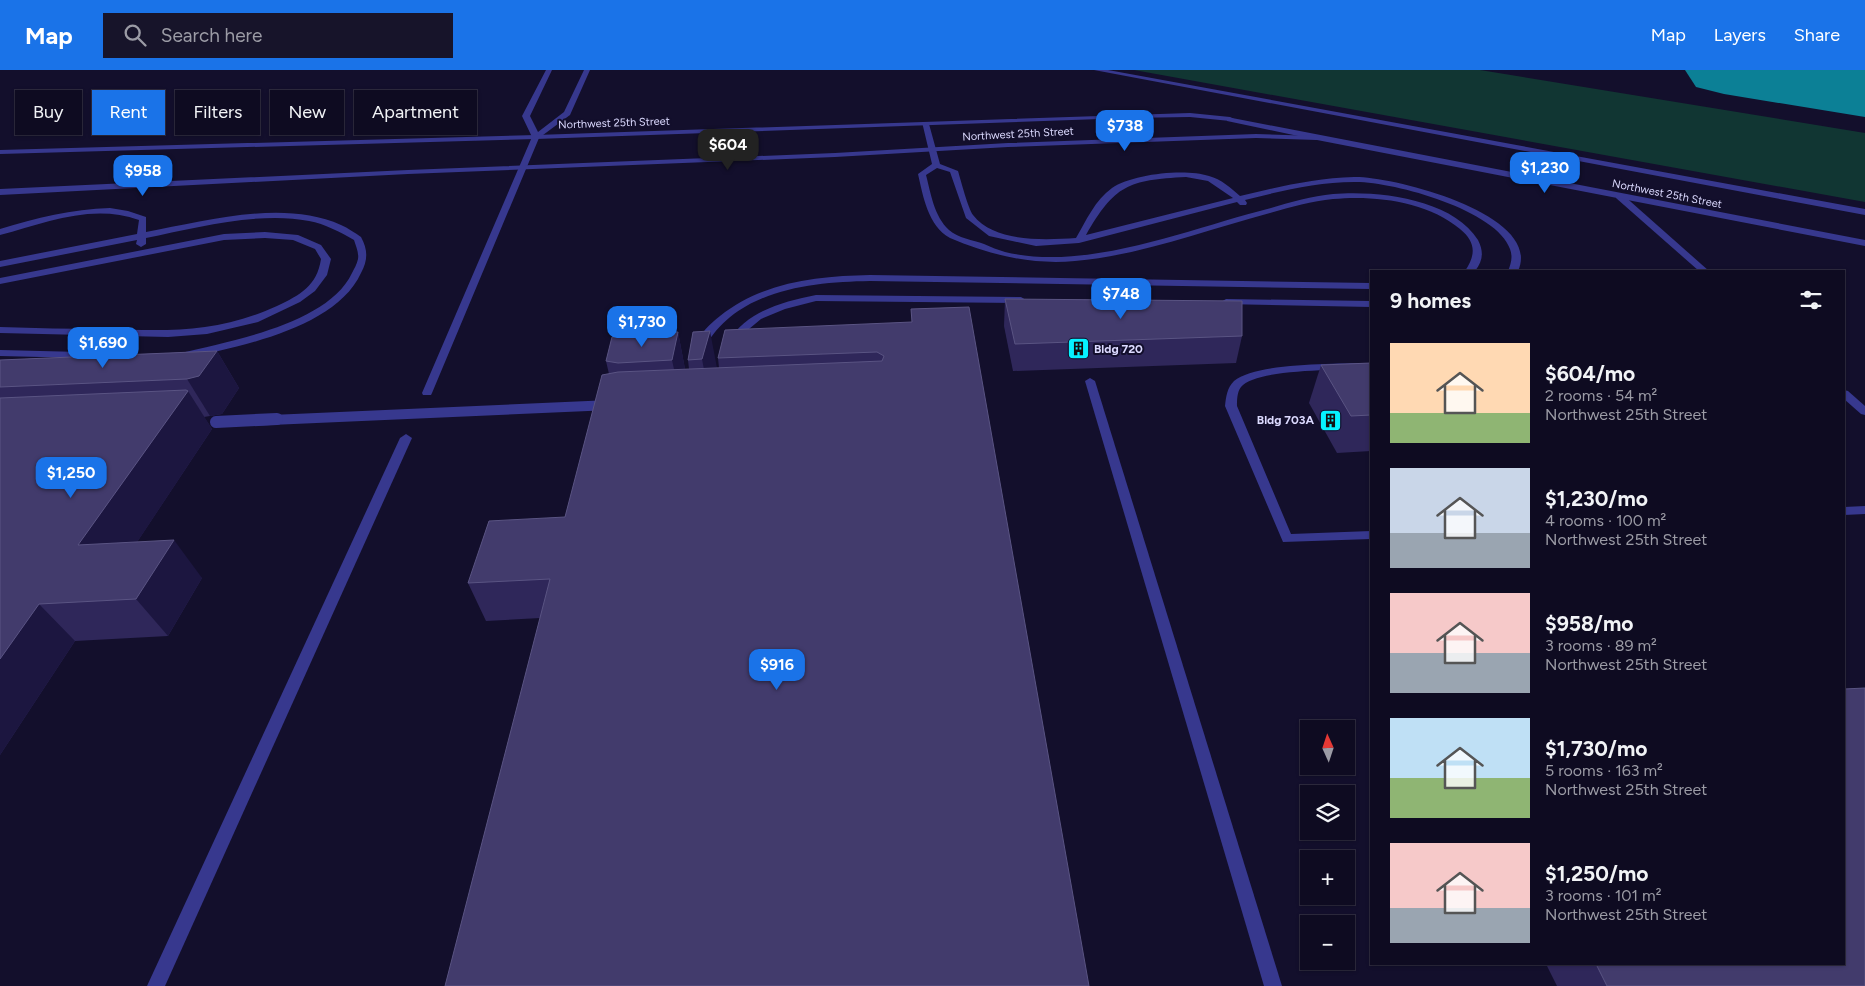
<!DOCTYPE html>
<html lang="en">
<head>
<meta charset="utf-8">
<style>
  body { margin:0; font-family:Figtree,sans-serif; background:#17142a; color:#f1f3f6; height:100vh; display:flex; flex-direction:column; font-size:19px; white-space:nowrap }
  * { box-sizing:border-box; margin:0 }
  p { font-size:16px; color:#9b9ba5 }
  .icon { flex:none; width:28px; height:28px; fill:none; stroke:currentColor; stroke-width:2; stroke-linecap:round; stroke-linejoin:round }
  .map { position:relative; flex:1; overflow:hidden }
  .panel { position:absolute; left:1370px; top:200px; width:475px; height:695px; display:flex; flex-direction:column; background:#0e0b21; border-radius:0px; box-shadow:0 1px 4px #0004,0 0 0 1px #2e2b3f }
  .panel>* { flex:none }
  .guide { position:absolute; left:15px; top:20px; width:475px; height:45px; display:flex; gap:10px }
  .needle { width:32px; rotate:357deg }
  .buttons { position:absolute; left:1300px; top:650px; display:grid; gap:10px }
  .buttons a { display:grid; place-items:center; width:55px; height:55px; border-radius:0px; background:#0e0b21; box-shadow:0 1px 4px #0004,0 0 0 1px #2e2b3f; font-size:25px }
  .price { position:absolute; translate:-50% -42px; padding:0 11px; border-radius:10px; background:#1a73e8; color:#fff; font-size:16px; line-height:32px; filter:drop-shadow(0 1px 2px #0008) }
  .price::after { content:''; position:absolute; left:50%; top:30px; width:15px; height:11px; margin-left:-8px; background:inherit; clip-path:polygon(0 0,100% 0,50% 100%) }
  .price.active { background:#222; color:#fff }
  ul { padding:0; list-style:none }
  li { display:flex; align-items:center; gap:15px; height:125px; padding:0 20px }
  li span { display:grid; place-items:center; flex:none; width:140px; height:100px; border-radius:0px; color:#555 }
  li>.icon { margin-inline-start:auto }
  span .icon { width:60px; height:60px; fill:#fffc; stroke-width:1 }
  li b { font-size:21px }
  h2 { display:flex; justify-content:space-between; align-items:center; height:60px; padding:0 20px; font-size:21px }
  .chip { padding:0 18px; border-radius:0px; background:#0e0b21; box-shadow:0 1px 4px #0004,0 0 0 1px #2e2b3f; font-size:18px; line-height:45px }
  .chip.active { background:#1a73e8; color:#fff }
  header { display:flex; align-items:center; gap:30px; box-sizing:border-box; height:70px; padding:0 25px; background:#1a73e8; color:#fff }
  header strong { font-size:24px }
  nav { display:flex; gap:28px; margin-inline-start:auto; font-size:18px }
  .search { width:350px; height:45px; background:#17142a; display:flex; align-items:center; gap:12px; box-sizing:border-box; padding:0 18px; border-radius:0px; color:#9b9ba5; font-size:19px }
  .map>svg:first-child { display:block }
  .green { fill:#113633 }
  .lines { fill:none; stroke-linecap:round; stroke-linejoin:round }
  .taxiway { fill:#0c8096; fill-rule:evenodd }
  .service { fill:#37388e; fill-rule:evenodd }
  .minor { fill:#37388e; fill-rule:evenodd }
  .tertiary { fill:#37388e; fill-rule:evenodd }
  .service-bridge-far1 { stroke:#37388e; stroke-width:10 }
  .service-bridge { stroke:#37388e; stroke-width:12 }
  .wall { fill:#2f275a }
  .shaded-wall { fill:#1c1640 }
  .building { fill:#423b6c; stroke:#5a5483 }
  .labels { text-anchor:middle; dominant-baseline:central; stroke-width:4; stroke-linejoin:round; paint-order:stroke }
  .far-street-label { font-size:11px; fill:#dcdaff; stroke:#130f2c }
  .poi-label { font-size:12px; font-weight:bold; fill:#dcdaff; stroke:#130f2c; text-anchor:start }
</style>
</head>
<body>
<header>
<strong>Map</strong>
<div class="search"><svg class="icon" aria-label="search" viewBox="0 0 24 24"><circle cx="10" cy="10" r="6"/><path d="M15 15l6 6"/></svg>Search here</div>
<nav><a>Map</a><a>Layers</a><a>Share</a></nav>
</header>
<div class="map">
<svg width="1865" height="916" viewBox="0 0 1865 916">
  <rect width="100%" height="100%" fill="#130f2c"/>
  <polygon class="green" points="1134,0 1480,0 1865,63 1865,132"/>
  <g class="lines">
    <polygon class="taxiway" points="1685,0 1865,0 1865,47 1724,24 1696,17"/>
    <g class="service">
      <polygon points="546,0 552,0 530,46 538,62 564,42 584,0 590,0 570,45 539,68 432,323 431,325 423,325 422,323 532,67 522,46"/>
      <polygon points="1094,0 1108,0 1865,139 1865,145"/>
      <path d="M922,52L929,54L940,94L958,101C961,111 968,138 973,145C995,173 1045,170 1076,168C1086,151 1095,130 1112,118C1132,104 1185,98 1209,106C1221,109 1231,118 1240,126C1278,117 1315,108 1354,107C1392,106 1544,144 1518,201H1508C1511,194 1513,187 1510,179C1497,140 1392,111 1354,112C1317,112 1281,121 1245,130L1247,133L1246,135H1240L1237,132L1079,173L1036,176L989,166L966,148L950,102L937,98L926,105C931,124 934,146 949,160C958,168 973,170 984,174C991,177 998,180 1005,182C1088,202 1191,158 1271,138C1291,132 1312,126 1333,124C1378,120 1453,129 1478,170C1484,182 1483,191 1475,201H1465C1476,185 1476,172 1460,159C1427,131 1374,125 1333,129C1312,131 1291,137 1270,143C1206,160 1142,185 1075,191C1031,195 990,185 950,168C928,156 923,126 918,104L932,94ZM1186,107L1208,111L1233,128L1086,165C1115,115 1128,110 1186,107Z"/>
      <polygon points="1616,124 1622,124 1709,201 1699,201 1616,128"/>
      <path d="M110,138L128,141L146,147V162C206,151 283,129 341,155C348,158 355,163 361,167C368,180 368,190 361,203C336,258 239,277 185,288L181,287L180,285L181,283C230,271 328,254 352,203C354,199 357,194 358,189C359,183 356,176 354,170C340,162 325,154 309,151C259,141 195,158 146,168V174L141,177L136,174L137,170L0,197V191L137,164L139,150C92,133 45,153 0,165V159C36,148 72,139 110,138Z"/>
      <path d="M265,162L298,165L321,175L331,189L327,205L315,221L300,232L258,252L207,264L168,267L0,263V257C35,258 71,259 106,259C171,261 217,263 277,236C300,225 317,216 321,189L315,179L293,170L265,168L224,170L0,214V208L224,164Z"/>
      <path d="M870,205L1371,213V219L870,211C810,212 737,220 705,277H697L696,275C700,263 710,254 720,246C762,212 818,206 870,205Z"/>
      <path d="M816,225L1021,227L1026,230L1021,233L816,231L785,239L761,249L743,264L737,274L733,275L728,272C747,241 782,232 816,225Z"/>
      <polygon points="1226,229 1371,231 1371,237 1223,234 1221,232"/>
      <polygon points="0,280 122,283 127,286 122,289 0,286"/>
      <path d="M1371,293V299C1346,300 1256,298 1241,317C1237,322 1237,330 1237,336L1291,464L1371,461V469L1283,472L1225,336C1226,327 1227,318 1234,311C1257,292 1340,294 1371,293Z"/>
      <polygon points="1090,308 1095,311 1282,916 1264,916 1085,311"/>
      <polygon points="1844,320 1848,321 1865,336 1865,345 1861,344 1844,329"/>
      <polygon points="406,364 412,368 165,916 147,916 400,368"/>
      <polygon points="1865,436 1865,444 1844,445 1844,437"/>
    </g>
    <polygon class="minor" points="1227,47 1865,170 1865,176 1317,70 1227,51"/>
    <g class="tertiary">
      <polygon points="1190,43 1230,47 1234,49 1230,51 1190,47 1128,48 536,69 0,84 0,80 536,65"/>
      <polygon points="1256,64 1317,66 1321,68 1317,70 1256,68 1008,77 835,87 408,104 0,125 0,119 408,100 835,83 1008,73"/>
    </g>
    <polyline class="service-bridge-far1" points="248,351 611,335"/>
    <polyline class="service-bridge" points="216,352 277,349"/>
  </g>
  <g class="wall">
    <polygon points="1005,229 1242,266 1236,293 1013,301 1004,256"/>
    <polygon points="969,237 540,548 486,551 468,513 565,447 609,304 606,291 628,266 678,262 685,299 689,299 688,290 693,262 717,298 719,298 718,288 912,252 911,239"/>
    <polygon points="217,281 239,318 222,344 204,347 212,359 137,472 202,508 168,566 75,571 0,685 0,290"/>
    <polygon points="1371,293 1371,381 1337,383 1309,333 1321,295"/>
    <polygon points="1546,894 1844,894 1865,916 1557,916"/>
  </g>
  <g class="shaded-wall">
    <polygon points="710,261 717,298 709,326 702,289"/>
    <polygon points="678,262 685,299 680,327 672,290"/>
    <polygon points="217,281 239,318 222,344 210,346 187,309"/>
    <polygon points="188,321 212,359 110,513 78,475"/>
    <polygon points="174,470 202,508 168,566 136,529"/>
    <polygon points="39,534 75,571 0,685 0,589"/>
  </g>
  <g class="building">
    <polygon points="1005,229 1242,231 1242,266 1015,274"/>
    <polygon points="969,237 1089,916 445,916 550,509 468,513 489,451 565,447 602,305 618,302 882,291 884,286 877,282 718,288 725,260 912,252 911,239"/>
    <polygon points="710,261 702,289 688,290 693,262"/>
    <polygon points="678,262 672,290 618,293 606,291 612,267 628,266 628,264"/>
    <polygon points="217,281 199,306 187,309 0,317 0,290"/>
    <polygon points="1371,293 1371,345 1351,346 1321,295"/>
    <polygon points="186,320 188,321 78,475 174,470 136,529 39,534 0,589 0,328"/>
    <polygon points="1865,618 1865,916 1607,916 1596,894 1844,894 1844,619"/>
  </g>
  <defs>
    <symbol id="building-square" viewBox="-11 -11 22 22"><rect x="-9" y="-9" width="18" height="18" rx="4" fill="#06f2ff" stroke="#130f2c"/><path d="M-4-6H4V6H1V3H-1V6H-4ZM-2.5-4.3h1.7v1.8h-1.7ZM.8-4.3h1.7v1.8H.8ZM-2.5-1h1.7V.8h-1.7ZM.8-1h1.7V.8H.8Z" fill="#111"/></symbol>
  </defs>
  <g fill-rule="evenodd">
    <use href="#building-square" x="1066" y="266" width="25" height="25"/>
    <use href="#building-square" x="1318" y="338" width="25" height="25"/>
  </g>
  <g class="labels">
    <g class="far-street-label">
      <text transform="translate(614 53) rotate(-2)">Northwest 25th Street</text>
      <text transform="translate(1018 64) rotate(-3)">Northwest 25th Street</text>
      <text transform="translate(1667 124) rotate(11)">Northwest 25th Street</text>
    </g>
    <g class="poi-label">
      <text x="1094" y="279">Bldg 720</text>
      <text x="1314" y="350" text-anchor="end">Bldg 703A</text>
    </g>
  </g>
</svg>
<div class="buttons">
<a><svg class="needle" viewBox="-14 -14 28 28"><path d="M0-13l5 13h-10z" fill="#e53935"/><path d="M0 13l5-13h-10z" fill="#9b9ba5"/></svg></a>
<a><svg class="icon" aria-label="layers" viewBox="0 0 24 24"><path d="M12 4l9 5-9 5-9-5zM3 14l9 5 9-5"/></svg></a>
<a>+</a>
<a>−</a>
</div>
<b class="price" style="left:1125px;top:82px">$738</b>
<b class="price active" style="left:728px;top:101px">$604</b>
<b class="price" style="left:1545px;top:124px">$1,230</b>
<b class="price" style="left:143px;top:127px">$958</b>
<b class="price" style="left:1121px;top:250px">$748</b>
<b class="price" style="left:642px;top:278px">$1,730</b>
<b class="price" style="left:103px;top:299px">$1,690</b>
<b class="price" style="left:71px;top:429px">$1,250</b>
<b class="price" style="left:777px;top:621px">$916</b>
<div class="guide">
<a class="chip">Buy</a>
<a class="chip active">Rent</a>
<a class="chip">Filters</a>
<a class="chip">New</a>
<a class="chip">Apartment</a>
</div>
<section class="panel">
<h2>9 homes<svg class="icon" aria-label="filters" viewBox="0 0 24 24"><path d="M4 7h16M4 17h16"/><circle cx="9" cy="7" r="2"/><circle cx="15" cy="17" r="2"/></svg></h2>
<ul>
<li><span style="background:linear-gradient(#ffd9b3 70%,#8fb573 0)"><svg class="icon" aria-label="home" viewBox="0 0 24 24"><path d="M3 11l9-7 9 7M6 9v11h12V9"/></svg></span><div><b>$604/mo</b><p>2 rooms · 54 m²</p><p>Northwest 25th Street</p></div></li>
<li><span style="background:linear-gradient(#c9d6e8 65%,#9aa5b1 0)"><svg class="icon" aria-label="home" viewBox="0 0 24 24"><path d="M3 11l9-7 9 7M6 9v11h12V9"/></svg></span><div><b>$1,230/mo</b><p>4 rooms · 100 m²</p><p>Northwest 25th Street</p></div></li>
<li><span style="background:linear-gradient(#f6c9c9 60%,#9aa5b1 0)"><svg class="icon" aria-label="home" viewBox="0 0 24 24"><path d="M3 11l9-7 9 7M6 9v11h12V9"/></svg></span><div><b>$958/mo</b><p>3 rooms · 89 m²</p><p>Northwest 25th Street</p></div></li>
<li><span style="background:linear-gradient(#bfe0f5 60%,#8fb573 0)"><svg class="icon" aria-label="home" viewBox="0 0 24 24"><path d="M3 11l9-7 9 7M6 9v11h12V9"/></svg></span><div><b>$1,730/mo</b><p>5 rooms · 163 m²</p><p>Northwest 25th Street</p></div></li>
<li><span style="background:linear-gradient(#f6c9c9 65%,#9aa5b1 0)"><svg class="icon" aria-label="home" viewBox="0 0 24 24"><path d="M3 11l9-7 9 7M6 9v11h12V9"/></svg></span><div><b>$1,250/mo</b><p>3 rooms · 101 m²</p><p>Northwest 25th Street</p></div></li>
</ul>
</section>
</div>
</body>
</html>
